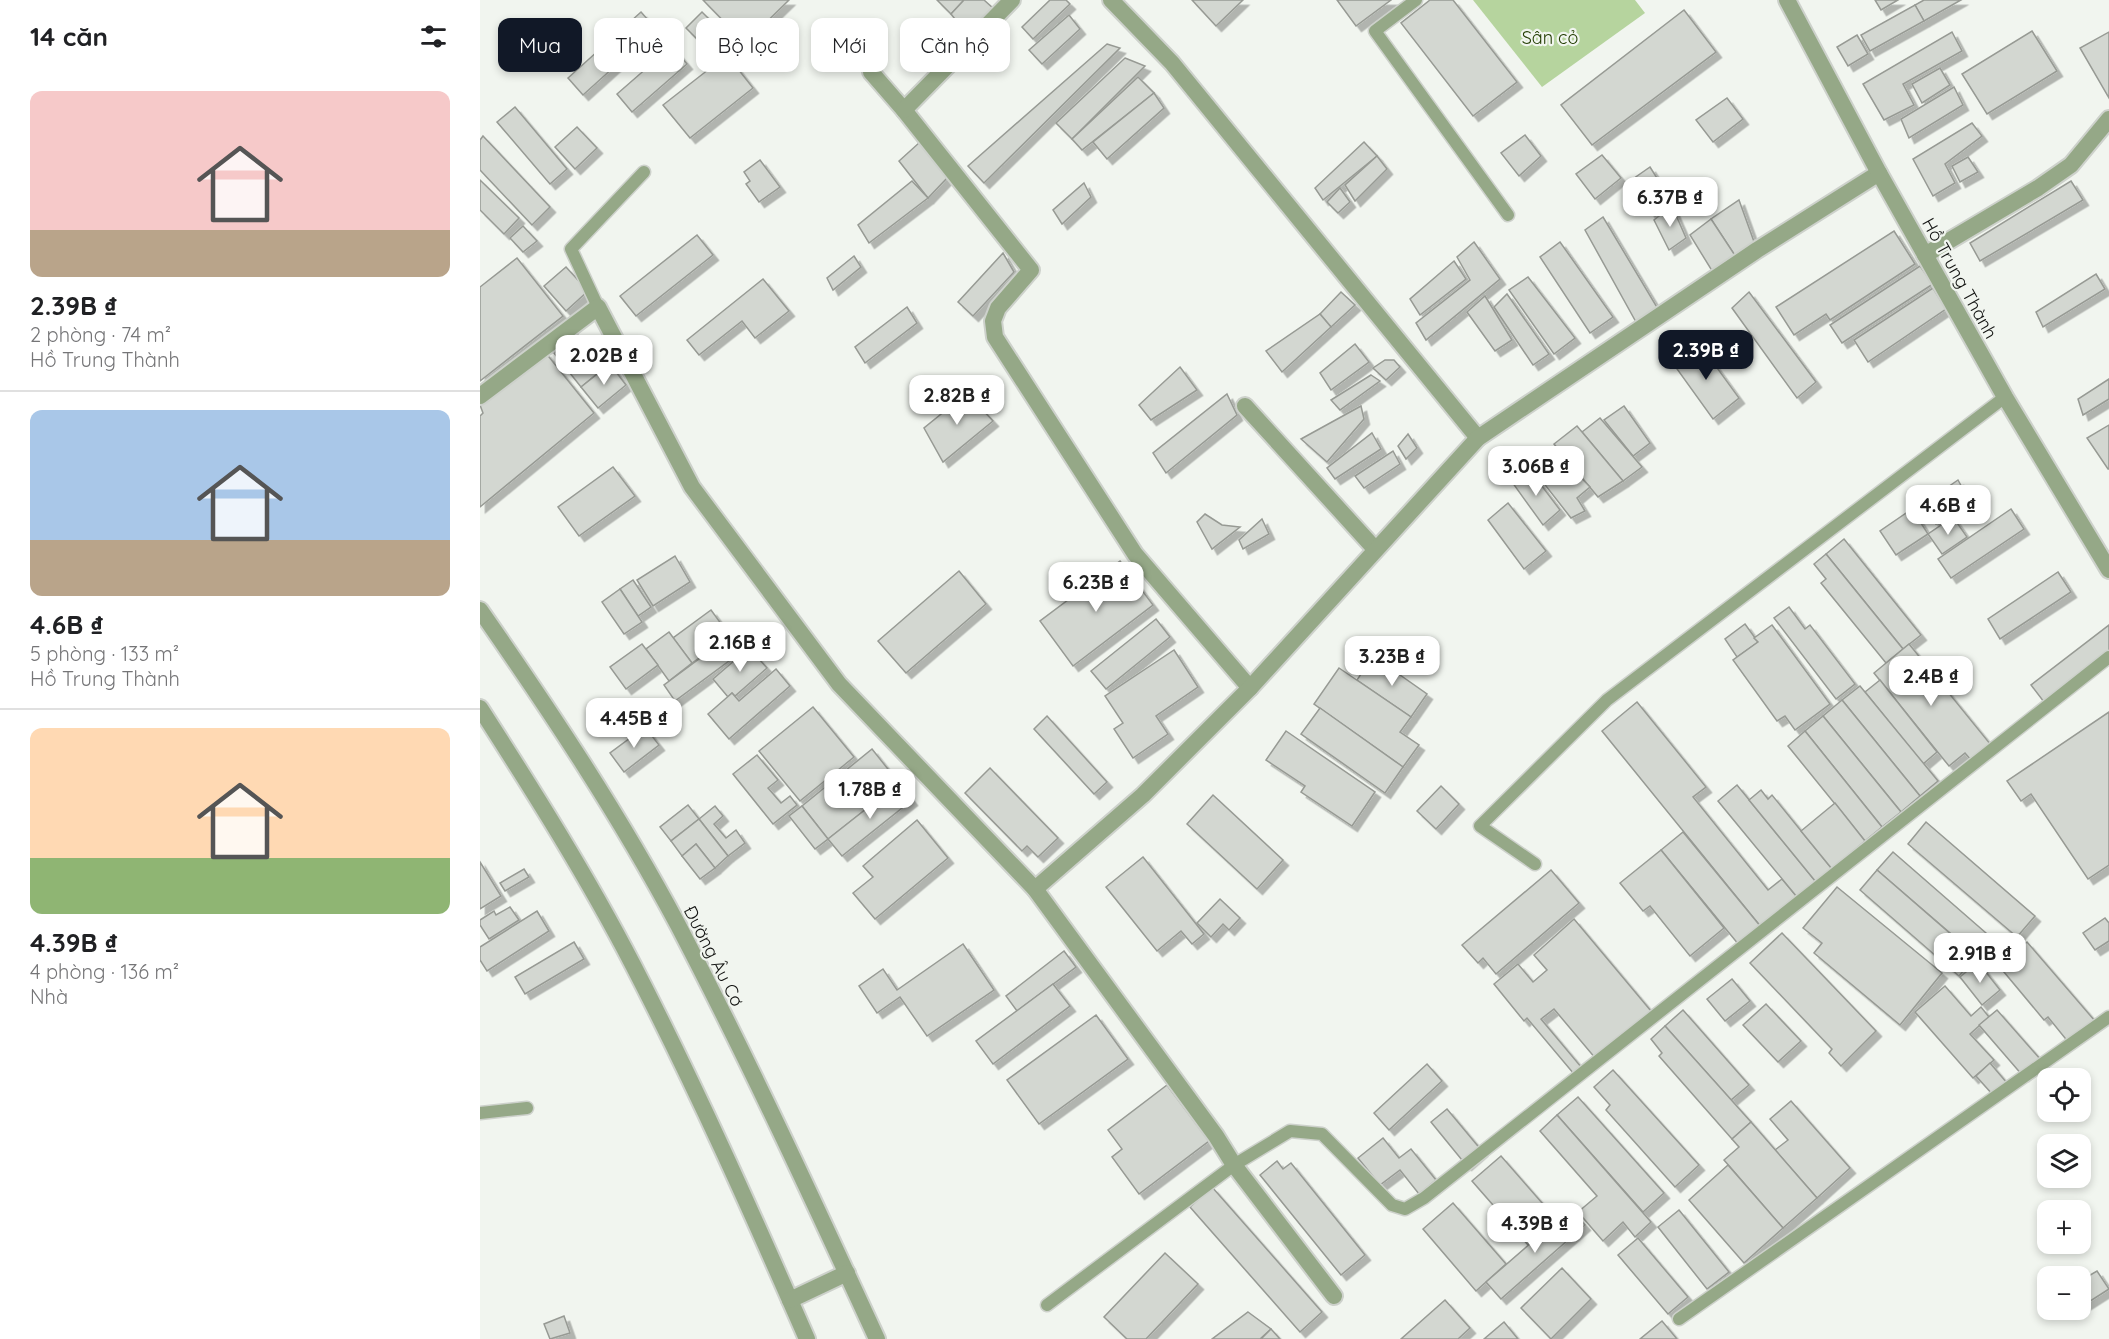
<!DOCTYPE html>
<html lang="vi">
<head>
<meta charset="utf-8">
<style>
  body { margin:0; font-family:Quicksand,sans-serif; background:#f2f2f2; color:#202124; height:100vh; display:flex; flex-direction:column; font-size:22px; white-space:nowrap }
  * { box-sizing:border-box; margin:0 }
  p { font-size:20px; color:#757577 }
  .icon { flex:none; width:33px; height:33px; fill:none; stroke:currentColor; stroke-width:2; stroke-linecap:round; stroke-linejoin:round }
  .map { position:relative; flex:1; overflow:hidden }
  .details { display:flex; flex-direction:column; background:#fff; width:480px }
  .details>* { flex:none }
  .banner { position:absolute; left:18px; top:18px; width:570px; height:54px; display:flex; gap:12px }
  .fabs { position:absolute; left:1557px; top:1068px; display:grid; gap:12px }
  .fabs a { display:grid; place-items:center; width:54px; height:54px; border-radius:12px; background:#fff; box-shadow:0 3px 9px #0003; font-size:30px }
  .price { position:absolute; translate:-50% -51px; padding:0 14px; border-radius:12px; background:#fff; color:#222; font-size:20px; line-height:39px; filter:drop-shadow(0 2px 3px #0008) }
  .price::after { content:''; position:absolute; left:50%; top:36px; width:18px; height:14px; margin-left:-9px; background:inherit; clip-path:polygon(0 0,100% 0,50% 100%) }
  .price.active { background:#111827; color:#fff }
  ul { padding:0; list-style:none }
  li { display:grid; align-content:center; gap:12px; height:318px; padding:0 30px }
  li+li { border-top:2px solid #e0e0e0 }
  li span { display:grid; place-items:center; height:186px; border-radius:12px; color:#555 }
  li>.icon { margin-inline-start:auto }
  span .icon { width:108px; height:108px; fill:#fffc; stroke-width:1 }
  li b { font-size:26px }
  h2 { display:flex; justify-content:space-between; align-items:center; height:72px; padding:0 30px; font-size:26px }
  .chip { padding:0 21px; border-radius:12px; background:#fff; box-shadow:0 3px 9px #0003; font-size:21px; line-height:54px }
  .chip.active { background:#111827; color:#fff }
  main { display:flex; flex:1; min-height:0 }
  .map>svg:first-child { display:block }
  .green { fill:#b6d49e }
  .building { fill:#d3d7d1; stroke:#979a94; stroke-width:1.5; filter:url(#shadow) }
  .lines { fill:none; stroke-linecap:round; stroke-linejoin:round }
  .service-casing { stroke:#cdd1cb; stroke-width:15 }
  .minor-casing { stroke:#cdd1cb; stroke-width:20 }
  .tertiary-casing { stroke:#cdd1cb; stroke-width:20 }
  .service { stroke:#95a887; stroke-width:12 }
  .minor { stroke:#95a887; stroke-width:16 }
  .tertiary { stroke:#95a887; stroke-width:16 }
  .labels { text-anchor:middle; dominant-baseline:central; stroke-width:4.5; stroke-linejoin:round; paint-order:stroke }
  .park-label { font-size:18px; fill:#233d03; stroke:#f1f5ef }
  .street-label { font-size:18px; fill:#121311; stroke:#f1f5ef }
</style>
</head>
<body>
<main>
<section class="details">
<h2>14 căn<svg class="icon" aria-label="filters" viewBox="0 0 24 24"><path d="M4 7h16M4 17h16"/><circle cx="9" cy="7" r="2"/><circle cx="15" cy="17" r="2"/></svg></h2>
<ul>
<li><span style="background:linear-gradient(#f6c9c9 75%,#b9a48a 0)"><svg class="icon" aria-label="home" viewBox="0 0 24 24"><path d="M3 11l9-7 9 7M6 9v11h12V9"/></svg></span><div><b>2.39B ₫</b><p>2 phòng · 74 m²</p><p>Hồ Trung Thành</p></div></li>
<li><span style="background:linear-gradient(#a9c7e8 70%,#b9a48a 0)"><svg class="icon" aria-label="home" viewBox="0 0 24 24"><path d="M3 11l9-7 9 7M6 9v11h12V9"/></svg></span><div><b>4.6B ₫</b><p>5 phòng · 133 m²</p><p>Hồ Trung Thành</p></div></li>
<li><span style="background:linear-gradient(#ffd9b3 70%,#8fb573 0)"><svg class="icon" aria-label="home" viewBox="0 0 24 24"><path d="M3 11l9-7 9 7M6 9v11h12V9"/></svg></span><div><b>4.39B ₫</b><p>4 phòng · 136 m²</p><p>Nhà</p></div></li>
</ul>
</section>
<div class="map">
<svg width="1629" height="1339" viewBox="0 0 1629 1339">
  <defs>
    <filter id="shadow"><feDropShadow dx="5.5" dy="5.5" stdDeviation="0" flood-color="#0004"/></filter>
  </defs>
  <rect width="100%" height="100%" fill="#f1f5ef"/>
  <polygon class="green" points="993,0 1155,0 1165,13 1062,87"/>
  <g class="building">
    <polygon points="223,0 309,0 265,43"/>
    <polygon points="457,0 484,0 471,14"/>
    <polygon points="484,0 504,0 514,9 486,33 471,14"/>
    <polygon points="570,0 586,0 590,4 553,39 542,27"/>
    <polygon points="712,0 763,0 736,26"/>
    <polygon points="857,0 911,0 876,26"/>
    <polygon points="950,0 973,0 1037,82 993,116 921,23"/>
    <polygon points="1395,0 1418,0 1401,10"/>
    <polygon points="1444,0 1481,0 1444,21 1435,5"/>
    <polygon points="1435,5 1444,21 1390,51 1381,35"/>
    <polygon points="1204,10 1236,52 1112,145 1081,105"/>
    <polygon points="161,12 176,29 103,95 88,78"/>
    <polygon points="222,12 246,36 230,52 206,28"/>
    <polygon points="589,15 600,29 562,64 549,50"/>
    <polygon points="1552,31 1577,71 1507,114 1482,74"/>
    <polygon points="1472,32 1482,51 1423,84 1434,105 1404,120 1383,84"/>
    <polygon points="1629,32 1629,98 1600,48"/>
    <polygon points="1377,35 1388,54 1368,66 1357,47"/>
    <polygon points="627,44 640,48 504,183 488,166"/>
    <polygon points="192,46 207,64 152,112 137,94"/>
    <polygon points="247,55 273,88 210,138 183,105"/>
    <polygon points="645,58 665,66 592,139 576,123"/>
    <polygon points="1460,68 1470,85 1442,103 1432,84"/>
    <polygon points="658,77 674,93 602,150 592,139"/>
    <polygon points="1474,87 1483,105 1429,138 1421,119"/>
    <polygon points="674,93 684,108 627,159 613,142"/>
    <polygon points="1247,98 1263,119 1233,142 1216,120"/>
    <polygon points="35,107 87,169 70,184 17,122"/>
    <polygon points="1492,123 1502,136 1465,164 1475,183 1453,196 1433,159"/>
    <polygon points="97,127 117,148 95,169 75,147"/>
    <polygon points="1045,135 1061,156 1039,176 1021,153"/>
    <polygon points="3,136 70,207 52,225 0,170 0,140"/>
    <polygon points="440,142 468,177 448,198 419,161"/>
    <polygon points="884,142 897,156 843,200 835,188"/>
    <polygon points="1122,155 1141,178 1115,199 1096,174"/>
    <polygon points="897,156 907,169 875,201 865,185"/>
    <polygon points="1488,157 1498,172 1480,182 1472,166"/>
    <polygon points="280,160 300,187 279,202 266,184 270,181 264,172"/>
    <polygon points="1170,167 1192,202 1171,214 1150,181"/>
    <polygon points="0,180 39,218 24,234 0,210"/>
    <polygon points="432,181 448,198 389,243 378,225"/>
    <polygon points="1591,181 1603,200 1500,261 1490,243"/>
    <polygon points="604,183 611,197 582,224 573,210"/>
    <polygon points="860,188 870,202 858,213 847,202"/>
    <polygon points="1259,200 1277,250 1256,257 1231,219"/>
    <polygon points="1192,206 1206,238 1189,250 1174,220"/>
    <polygon points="1123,217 1178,309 1156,322 1105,230"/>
    <polygon points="1231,219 1256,257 1234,274 1210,235"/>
    <polygon points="43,226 57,241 43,252 30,238"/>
    <polygon points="1414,231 1435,264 1350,320 1346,314 1314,335 1296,307"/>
    <polygon points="217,235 233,255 156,316 140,296"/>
    <polygon points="994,242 1020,279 946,340 936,323 990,280 977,257"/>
    <polygon points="1080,242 1133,317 1110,333 1060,257"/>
    <polygon points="523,253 534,272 493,316 478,302"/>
    <polygon points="374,256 381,267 353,290 347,278"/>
    <polygon points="37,258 83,316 0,381 0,287"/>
    <polygon points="974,261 986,279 940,315 930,299"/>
    <polygon points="1440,266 1453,284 1362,343 1350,325"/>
    <polygon points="86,267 108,291 86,311 64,286"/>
    <polygon points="1616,274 1625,289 1563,327 1556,312"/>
    <polygon points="1048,277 1095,338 1074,354 1029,290"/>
    <polygon points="283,279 309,311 275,338 262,321 219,355 207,340"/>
    <polygon points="1453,288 1466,309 1388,362 1374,340"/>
    <polygon points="861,292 875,305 851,327 840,314"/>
    <polygon points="1269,292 1336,382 1317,398 1252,308"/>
    <polygon points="1027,294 1069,354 1053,365 1014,307"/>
    <polygon points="1005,296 1032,340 1015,351 987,312"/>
    <polygon points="427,307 437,323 385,363 375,347"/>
    <polygon points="840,314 851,327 802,372 786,351"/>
    <polygon points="97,334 124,368 101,387 74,353"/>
    <polygon points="1219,343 1259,398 1233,419 1192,362"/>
    <polygon points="875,344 889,362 851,390 840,373"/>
    <polygon points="65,352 114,413 0,507 0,416 3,413 0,405"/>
    <polygon points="905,360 914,360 920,367 906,380 893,368"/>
    <polygon points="130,364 146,385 118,408 101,387"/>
    <polygon points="700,367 717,390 671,420 659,405"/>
    <polygon points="891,375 900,381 860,410 851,400"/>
    <polygon points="1629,379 1629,399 1603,415 1598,399"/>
    <polygon points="487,393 513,421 463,462 444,428"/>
    <polygon points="747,394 757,415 686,473 673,453"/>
    <polygon points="881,406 884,419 847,462 821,439"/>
    <polygon points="1144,406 1170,443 1153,456 1124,420"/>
    <polygon points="1120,418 1162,467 1143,481 1102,432"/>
    <polygon points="1629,425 1629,469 1628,469 1607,438"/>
    <polygon points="1097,426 1143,481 1118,497 1074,444"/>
    <polygon points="892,433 901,449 855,479 847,468"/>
    <polygon points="928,434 937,448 926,459 918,446"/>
    <polygon points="1069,449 1080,468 1087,463 1110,487 1097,498 1105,511 1091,518 1048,463"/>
    <polygon points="913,451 920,464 884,488 875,476"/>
    <polygon points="133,467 155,496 99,536 78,507"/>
    <polygon points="1049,469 1080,510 1063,525 1032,482"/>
    <polygon points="1478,480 1489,500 1456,524 1442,505"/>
    <polygon points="1028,503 1066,551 1044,569 1008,520"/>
    <polygon points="1432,509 1448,534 1416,555 1400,531"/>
    <polygon points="1531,509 1544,529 1471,578 1458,559"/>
    <polygon points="725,514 742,525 760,527 732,549 717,522"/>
    <polygon points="1473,517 1487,537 1462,554 1448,534"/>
    <polygon points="782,519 789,534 763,549 759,540"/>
    <polygon points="1364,539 1441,635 1423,649 1346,554"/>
    <polygon points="1346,554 1423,649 1406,663 1341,583 1346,579 1334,564"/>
    <polygon points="195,556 210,582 173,606 157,580"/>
    <polygon points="640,561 673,605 593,666 560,621"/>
    <polygon points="479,571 506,604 426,673 398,641"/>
    <polygon points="1578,572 1591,592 1520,639 1508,619"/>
    <polygon points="153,580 171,607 158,616 140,589"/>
    <polygon points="140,589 162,622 144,634 122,602"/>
    <polygon points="1309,607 1325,629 1330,625 1375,684 1356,699 1294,618"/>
    <polygon points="231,610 250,636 212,663 193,638"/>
    <polygon points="676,619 690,637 626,689 611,671"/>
    <polygon points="1265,624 1278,642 1257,657 1245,639"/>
    <polygon points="1292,625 1350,704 1315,730 1305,716 1297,721 1253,660 1278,642 1274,638"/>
    <polygon points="1629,625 1629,653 1564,702 1551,685"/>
    <polygon points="189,632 212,663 189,681 166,649"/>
    <polygon points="250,636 261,652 195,701 184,685"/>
    <polygon points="162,644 178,665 146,689 130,667"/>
    <polygon points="1429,644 1511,745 1491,760 1485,753 1469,766 1394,673"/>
    <polygon points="269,648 287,668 255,696 252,693 248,697 233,679"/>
    <polygon points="694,650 718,687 676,716 688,734 653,758 634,729 643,723 625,696"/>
    <polygon points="893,656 947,694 931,717 877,680"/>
    <polygon points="859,668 931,717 920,732 939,745 923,767 834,704"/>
    <polygon points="296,669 310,686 249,739 228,714 252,693 259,701"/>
    <polygon points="1400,680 1457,752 1443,764 1385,692"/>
    <polygon points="1380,686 1458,781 1440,796 1362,700"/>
    <polygon points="1362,700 1440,796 1421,812 1343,716"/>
    <polygon points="1157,702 1226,787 1213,797 1288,890 1302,879 1317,897 1281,927 1122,731"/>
    <polygon points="333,707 374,757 320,801 279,751"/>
    <polygon points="840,708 923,767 905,793 821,734"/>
    <polygon points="1629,712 1629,865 1608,879 1551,794 1541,801 1527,781"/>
    <polygon points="567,716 627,782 614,794 554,729"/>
    <polygon points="1343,716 1421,812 1402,827 1325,731"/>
    <polygon points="165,727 179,745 144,772 130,753"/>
    <polygon points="806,731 895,792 872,826 821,792 825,786 786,760"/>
    <polygon points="1325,731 1402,827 1385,841 1308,746"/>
    <polygon points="392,749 419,783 348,839 322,806"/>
    <polygon points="277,755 298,780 288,788 301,803 310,796 317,805 293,824 253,774"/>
    <polygon points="510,768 578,838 558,857 547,846 542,851 485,793"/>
    <polygon points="419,783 432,800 362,856 348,839"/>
    <polygon points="1257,785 1336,882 1317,897 1238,801"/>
    <polygon points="961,786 979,804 956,829 937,811"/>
    <polygon points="1281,790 1288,799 1292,795 1352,869 1336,882 1269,800"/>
    <polygon points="733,795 803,860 777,889 707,824"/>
    <polygon points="1355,803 1385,841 1352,869 1321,831"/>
    <polygon points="208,805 219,819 191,841 180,827"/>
    <polygon points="235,806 243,816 234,824 246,838 256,830 265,843 248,856 219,819"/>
    <polygon points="322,806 348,839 335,849 309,816"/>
    <polygon points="219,819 248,856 235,868 216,844 202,856 191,841"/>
    <polygon points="437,820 468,858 395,919 373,893 393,877 383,866"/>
    <polygon points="1446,822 1555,916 1537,937 1428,844"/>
    <polygon points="1203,832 1281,927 1259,945 1181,850"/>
    <polygon points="216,844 235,868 220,879 202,856"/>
    <polygon points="1181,850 1244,928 1210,956 1170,906 1163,911 1140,883"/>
    <polygon points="1413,852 1506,933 1491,951 1397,870"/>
    <polygon points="663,857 724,934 712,944 701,931 677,951 626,887"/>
    <polygon points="0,862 21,896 0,909"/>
    <polygon points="44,869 49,877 25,891 20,883"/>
    <polygon points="1071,870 1099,903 1016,974 1003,958 998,963 982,945"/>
    <polygon points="1397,870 1496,956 1479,976 1380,890"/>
    <polygon points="1357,887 1462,973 1420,1025 1334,953 1342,943 1323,928"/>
    <polygon points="740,899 760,918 749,930 743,924 731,937 717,923"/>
    <polygon points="30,907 39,920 9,939 0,925 0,920 14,911 16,915"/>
    <polygon points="57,911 69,931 7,971 0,960 0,947"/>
    <polygon points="1625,918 1629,923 1629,941 1615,950 1603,933"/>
    <polygon points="1094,919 1171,1011 1116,1059 1074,1009 1061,1019 1102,1068 1094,1074 1047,1018 1044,1021 1014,984 1038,964 1053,982 1067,970 1054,955"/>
    <polygon points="1302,933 1396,1031 1361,1066 1349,1053 1352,1049 1270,963"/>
    <polygon points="1527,937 1535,950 1516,963 1508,950"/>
    <polygon points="94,942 104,959 45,994 35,977"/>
    <polygon points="1547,942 1615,1021 1589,1043 1568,1017 1564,1020 1519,966"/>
    <polygon points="483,944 514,990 447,1036 420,997 397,1013 379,986 403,969 417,990"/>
    <polygon points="584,951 596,967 537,1011 526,996"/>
    <polygon points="1498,962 1520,990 1502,1005 1480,977"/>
    <polygon points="1252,979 1270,1001 1245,1021 1227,999"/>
    <polygon points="573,984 590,1006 513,1064 496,1041"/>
    <polygon points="1465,986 1491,1016 1501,1007 1509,1017 1490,1034 1514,1060 1493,1078 1435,1012"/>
    <polygon points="1286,1004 1321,1041 1298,1062 1263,1025"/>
    <polygon points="1203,1010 1269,1085 1251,1100 1185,1026"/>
    <polygon points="1517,1010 1561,1060 1543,1076 1499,1025"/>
    <polygon points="616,1015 648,1059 559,1124 527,1080"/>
    <polygon points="1185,1026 1271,1122 1252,1139 1179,1056 1182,1053 1171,1039"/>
    <polygon points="1510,1063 1527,1083 1513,1095 1496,1076"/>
    <polygon points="947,1064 962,1081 909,1130 894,1113"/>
    <polygon points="1133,1070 1219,1165 1195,1187 1126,1110 1130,1105 1114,1087"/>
    <polygon points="687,1085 729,1141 659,1194 632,1157 642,1149 628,1130"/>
    <polygon points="1098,1097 1184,1193 1163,1212 1077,1115"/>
    <polygon points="1311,1101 1370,1168 1337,1198 1295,1150 1308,1140 1290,1119"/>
    <polygon points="967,1109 1002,1151 986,1165 951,1122"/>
    <polygon points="1077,1115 1171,1222 1155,1237 1143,1222 1123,1241 1098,1212 1117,1196 1060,1131"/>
    <polygon points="1271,1122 1337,1198 1303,1228 1244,1160 1259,1147 1252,1139"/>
    <polygon points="903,1138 919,1158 931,1149 956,1180 939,1194 920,1170 900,1185 878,1158"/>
    <polygon points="1021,1156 1077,1220 1048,1245 992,1181"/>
    <polygon points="797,1161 803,1169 811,1163 885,1255 861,1275 780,1175"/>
    <polygon points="1248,1165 1303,1228 1264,1263 1209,1200"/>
    <polygon points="732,1187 842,1312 820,1332 710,1207"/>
    <polygon points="973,1203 1026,1264 996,1291 943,1229"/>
    <polygon points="1090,1209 1105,1225 1021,1299 1006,1282"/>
    <polygon points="1199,1210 1249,1272 1227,1289 1178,1227"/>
    <polygon points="1158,1238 1208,1297 1188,1314 1138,1255"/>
    <polygon points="685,1253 718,1284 666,1339 647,1339 624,1317"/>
    <polygon points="1082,1268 1111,1299 1071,1339 1041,1308"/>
    <polygon points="1617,1271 1629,1289 1601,1307 1600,1281"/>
    <polygon points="965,1300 990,1328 978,1339 921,1339"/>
    <polygon points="768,1312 791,1329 780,1339 732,1339"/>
    <polygon points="84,1316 90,1333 70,1339 64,1324"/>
    <polygon points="1182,1321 1197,1339 1160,1339"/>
    <polygon points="1024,1322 1038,1339 1004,1339"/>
    <polygon points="791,1329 800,1339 781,1339"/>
  </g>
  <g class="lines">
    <defs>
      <g id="service">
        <polyline points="936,0 895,31 1028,215"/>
        <polyline points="118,307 91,249 164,172"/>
        <polyline points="1055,864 1000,826 1127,700 1525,397"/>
        <polyline points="0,1113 47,1108"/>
        <polyline points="567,1305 754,1165 810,1131 842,1134 912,1205 925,1209 944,1198 1629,657"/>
        <polyline points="1199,1319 1629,1017"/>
      </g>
      <g id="minor">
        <polyline points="631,0 692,63 998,438"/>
        <polyline points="391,72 424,110 551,270 518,308 513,321 515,337 655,554 770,688"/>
        <polyline points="424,110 532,0"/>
        <polyline points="1445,255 1558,188 1591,165 1629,119"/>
        <polyline points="0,396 118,307 212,487 359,684 555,889 736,1136 754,1165 854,1296"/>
        <polyline points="765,406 895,549"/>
        <polyline points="555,889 663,795 770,688 998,438 1277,250 1399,173"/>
      </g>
      <g id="tertiary">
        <polyline points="1307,0 1399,173 1525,397 1629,570"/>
        <path d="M0,610C71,712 140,816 198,925C269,1061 333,1200 397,1339"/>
        <path d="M0,708C54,792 107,876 153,965C216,1087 272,1213 327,1339"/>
        <polyline points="310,1300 367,1273"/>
      </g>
    </defs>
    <use href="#service" class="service-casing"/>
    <use href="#minor" class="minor-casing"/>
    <use href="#tertiary" class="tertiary-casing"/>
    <use href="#service" class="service"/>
    <use href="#minor" class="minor"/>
    <use href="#tertiary" class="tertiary"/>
  </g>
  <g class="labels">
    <g class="park-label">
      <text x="1070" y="37">Sân cỏ</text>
    </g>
    <g class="street-label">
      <text transform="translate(1480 278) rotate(61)">Hồ Trung Thành</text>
      <text transform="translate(234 956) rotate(63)">Đường Âu Cơ</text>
    </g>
  </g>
</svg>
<div class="fabs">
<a><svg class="icon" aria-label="locate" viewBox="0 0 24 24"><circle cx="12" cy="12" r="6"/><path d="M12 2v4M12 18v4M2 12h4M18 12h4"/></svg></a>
<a><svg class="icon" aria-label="layers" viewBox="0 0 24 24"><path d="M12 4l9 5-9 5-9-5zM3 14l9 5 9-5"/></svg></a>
<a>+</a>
<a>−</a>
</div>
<b class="price" style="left:1190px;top:228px">6.37B ₫</b>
<b class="price active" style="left:1226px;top:381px">2.39B ₫</b>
<b class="price" style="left:124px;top:386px">2.02B ₫</b>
<b class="price" style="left:477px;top:426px">2.82B ₫</b>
<b class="price" style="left:1056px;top:497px">3.06B ₫</b>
<b class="price" style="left:1468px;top:536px">4.6B ₫</b>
<b class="price" style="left:616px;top:613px">6.23B ₫</b>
<b class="price" style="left:260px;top:673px">2.16B ₫</b>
<b class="price" style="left:912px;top:687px">3.23B ₫</b>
<b class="price" style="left:1451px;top:707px">2.4B ₫</b>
<b class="price" style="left:154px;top:749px">4.45B ₫</b>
<b class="price" style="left:390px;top:820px">1.78B ₫</b>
<b class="price" style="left:1500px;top:984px">2.91B ₫</b>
<b class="price" style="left:1055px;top:1254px">4.39B ₫</b>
<div class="banner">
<a class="chip active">Mua</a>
<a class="chip">Thuê</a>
<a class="chip">Bộ lọc</a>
<a class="chip">Mới</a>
<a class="chip">Căn hộ</a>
</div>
</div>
</main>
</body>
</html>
